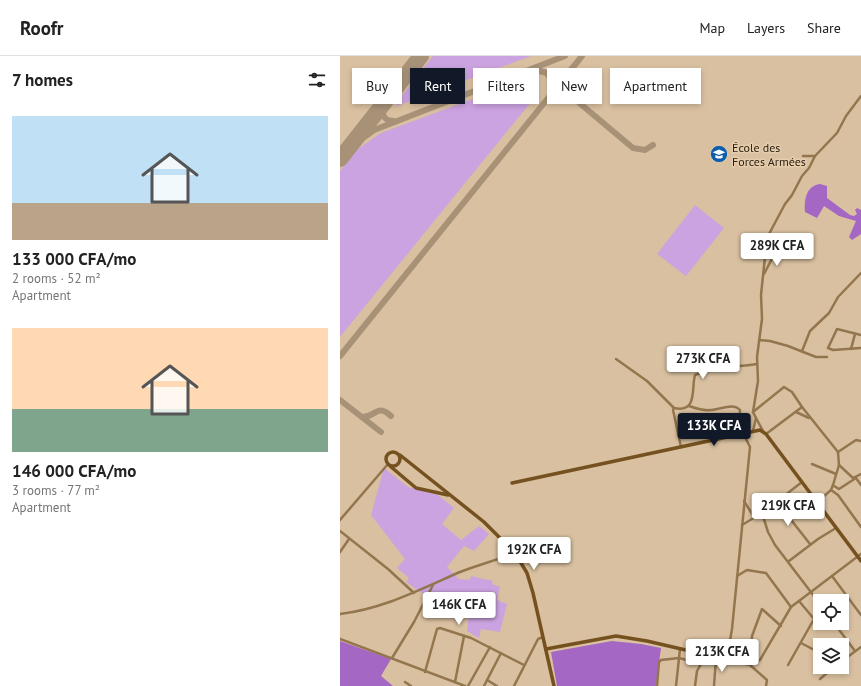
<!DOCTYPE html>
<html lang="en">
<head>
<meta charset="utf-8">
<style>
  body { margin:0; font-family:"PT Sans",sans-serif; background:#f2f2f2; color:#222; height:100vh; display:flex; flex-direction:column; font-size:15px; white-space:nowrap }
  * { box-sizing:border-box; margin:0 }
  p { font-size:13px; color:#767676 }
  .icon { flex:none; width:22px; height:22px; fill:none; stroke:currentColor; stroke-width:2; stroke-linecap:round; stroke-linejoin:round }
  .map { position:relative; flex:1; overflow:hidden }
  .side { display:flex; flex-direction:column; background:#fff; width:340px }
  .side>* { flex:none }
  .guide { position:absolute; left:12px; top:12px; width:380px; height:36px; display:flex; gap:8px }
  .tools { position:absolute; left:473px; top:538px; display:grid; gap:8px }
  .tools a { display:grid; place-items:center; width:36px; height:36px; border-radius:0px; background:#fff; box-shadow:0 2px 6px #0003; font-size:20px }
  .price { position:absolute; translate:-50% -34px; padding:0 9px; border-radius:4px; background:#fff; color:#222; font-size:13px; line-height:26px; filter:drop-shadow(0 1px 2px #0008) }
  .price::after { content:''; position:absolute; left:50%; top:24px; width:12px; height:9px; margin-left:-6px; background:inherit; clip-path:polygon(0 0,100% 0,50% 100%) }
  .price.active { background:#111827; color:#fff }
  ul { padding:0; list-style:none }
  li { display:grid; align-content:center; gap:8px; height:212px; padding:0 12px }
  li span { display:grid; place-items:center; height:124px; border-radius:0px; color:#555 }
  li>.icon { margin-inline-start:auto }
  span .icon { width:72px; height:72px; fill:#fffc; stroke-width:1 }
  li b { font-size:17px }
  h2 { display:flex; justify-content:space-between; align-items:center; height:48px; padding:0 12px; font-size:17px }
  .tag { padding:0 14px; border-radius:0px; background:#fff; box-shadow:0 2px 6px #0003; font-size:14px; line-height:36px }
  .tag.active { background:#111827; color:#fff }
  header { display:flex; align-items:center; gap:24px; box-sizing:border-box; height:56px; padding:0 20px; background:#fff; border-bottom:1px solid #e0e0e0 }
  header strong { font-size:19px }
  nav { display:flex; gap:22px; margin-inline-start:auto; font-size:14px }
  main { display:flex; flex:1; min-height:0 }
  .map>svg:first-child { display:block }
  .green { fill:#cba3e0 }
  .forest { fill:#a567c4 }
  .lines { fill:none; stroke-linecap:round; stroke-linejoin:round }
  .taxiway { stroke:#a79278; stroke-width:6 }
  .runway { stroke:#a79278; stroke-width:16 }
  .street { stroke:#94764e; stroke-width:2.5 }
  .secondary { stroke:#74511f; stroke-width:3.5 }
  .labels { text-anchor:middle; dominant-baseline:central; stroke-width:3; stroke-linejoin:round; paint-order:stroke }
  .poi-label { font-size:12px; fill:#2b2115; stroke:#e6cdac; text-anchor:start }
</style>
</head>
<body>
<header>
<strong>Roofr</strong>
<nav><a>Map</a><a>Layers</a><a>Share</a></nav>
</header>
<main>
<section class="side">
<h2>7 homes<svg class="icon" aria-label="filters" viewBox="0 0 24 24"><path d="M4 7h16M4 17h16"/><circle cx="9" cy="7" r="2"/><circle cx="15" cy="17" r="2"/></svg></h2>
<ul>
<li><span style="background:linear-gradient(#bfe0f5 70%,#b9a48a 0)"><svg class="icon" aria-label="home" viewBox="0 0 24 24"><path d="M3 11l9-7 9 7M6 9v11h12V9"/></svg></span><div><b>133 000 CFA/mo</b><p>2 rooms · 52 m²</p><p>Apartment</p></div></li>
<li><span style="background:linear-gradient(#ffd9b3 65%,#7fa58c 0)"><svg class="icon" aria-label="home" viewBox="0 0 24 24"><path d="M3 11l9-7 9 7M6 9v11h12V9"/></svg></span><div><b>146 000 CFA/mo</b><p>3 rooms · 77 m²</p><p>Apartment</p></div></li>
</ul>
</section>
<div class="map">
<svg width="521" height="630" viewBox="0 0 521 630">
  <rect width="100%" height="100%" fill="#d9c0a0"/>
  <g class="green">
    <polygon points="93,0 191,0 57,50 56,47"/>
    <path d="M179,26C192,27 193,35 191,46L0,281V115L15,95L41,77Z"/>
    <polygon points="355,149 384,172 346,220 317,198"/>
    <polygon points="44,412 68,431 98,439 114,452 102,468 121,484 139,470 149,478 134,495 124,490 107,511 119,523 129,524 131,520 153,525 152,528 160,531 157,544 167,548 160,576 141,573 139,582 127,575 129,557 121,555 112,558 66,526 69,522 57,512 65,503 31,459"/>
  </g>
  <g class="forest">
    <path d="M480,128L487,130V142L510,159L514,160L517,158L515,154L517,152L521,154V178L512,184L509,181L516,165L499,160L484,150L477,162L465,156C464,144 466,130 480,128Z"/>
    <polygon points="0,585 51,603 41,620 53,630 0,630"/>
    <polygon points="272,585 301,588 321,592 316,630 217,630 211,596"/>
  </g>
  <g class="lines">
    <g class="taxiway">
      <polyline points="193,13 207,17 213,27"/>
      <polyline points="212,24 293,92 305,94 313,89"/>
      <path d="M44,46C41,56 42,65 54,65"/>
      <polyline points="3,99 16,87 34,74 225,0"/>
      <polyline points="0,300 242,0"/>
      <polyline points="0,344 41,376"/>
      <path d="M22,361C36,361 37,347 51,360"/>
    </g>
    <polyline class="runway" points="0,103 81,0"/>
    <g class="street">
      <polyline points="463,100 475,100"/>
      <polyline points="424,218 435,197"/>
      <polyline points="521,279 497,273 488,292 493,294 521,292"/>
      <polyline points="419,284 430,285 448,290 476,301 487,301"/>
      <polyline points="511,293 515,278"/>
      <polyline points="462,295 470,275 489,257 498,241 521,217"/>
      <path d="M276,303L307,325L334,352C358,357 351,333 355,319C375,311 397,311 417,308"/>
      <path d="M349,350C355,352 363,355 370,354C380,354 393,346 400,354L399,369L410,391L392,573L388,596L380,602"/>
      <polyline points="334,352 333,354 341,391"/>
      <polyline points="413,356 444,331 452,336 462,351 498,396 499,409 493,429 491,434 474,449"/>
      <polyline points="456,356 469,362"/>
      <polyline points="416,362 423,375"/>
      <polyline points="413,375 416,362 413,356 418,325 417,301 422,263 421,239 426,191 429,178 445,148 452,139 462,120 469,112 475,100 497,77 506,60 521,40"/>
      <polyline points="426,378 462,351"/>
      <polyline points="498,396 516,384 521,385"/>
      <polyline points="472,408 496,418"/>
      <polyline points="499,409 513,422 521,418"/>
      <polyline points="494,430 499,433 516,422 521,429"/>
      <polyline points="491,434 498,439 521,471"/>
      <polyline points="404,445 414,461"/>
      <polyline points="437,446 470,488"/>
      <polyline points="422,457 428,476 435,489 480,548"/>
      <polyline points="0,464 48,408"/>
      <polyline points="402,469 422,457 462,426"/>
      <polyline points="0,475 48,513 74,537"/>
      <polyline points="0,496 9,483"/>
      <polyline points="449,505 478,483 496,472"/>
      <polyline points="397,520 407,514 426,517 451,551"/>
      <polyline points="492,520 521,559"/>
      <path d="M0,558C43,553 81,533 120,516C138,509 157,504 175,497"/>
      <polyline points="494,567 515,595"/>
      <polyline points="0,583 125,630"/>
      <polyline points="461,587 480,597"/>
      <polyline points="52,602 74,566 93,529"/>
      <polyline points="380,602 410,609 427,624 426,630"/>
      <polyline points="502,605 521,591"/>
      <polyline points="411,606 417,606 420,604 451,551 521,498"/>
      <polyline points="410,609 412,580 422,553 441,570"/>
      <polyline points="448,609 474,563 459,545"/>
      <polyline points="85,616 97,573 100,572 131,582 184,609"/>
      <polyline points="480,623 494,611"/>
      <polyline points="147,624 157,630"/>
      <polyline points="65,626 71,630"/>
      <polyline points="115,626 124,580"/>
      <polyline points="128,630 150,591"/>
      <polyline points="144,630 161,597"/>
      <polyline points="174,630 198,583 203,581"/>
      <polyline points="317,630 319,606 321,604 339,602 361,608 375,606"/>
      <polyline points="336,630 340,593"/>
      <polyline points="355,630 357,615 361,608"/>
      <polyline points="374,630 376,602"/>
    </g>
    <g class="secondary">
      <circle cx="53" cy="403" r="7"/>
      <polyline points="60,399 144,466 175,497 187,517 193,537 214,630"/>
      <polyline points="50,410 76,432 108,439"/>
      <polyline points="172,427 420,374 426,378 521,505"/>
      <polyline points="206,593 276,580 307,585 380,602"/>
    </g>
  </g>
  <defs>
    <symbol id="university-disc" viewBox="-11 -11 22 22"><circle r="9.5" fill="#0c5dab" stroke="#e6cdac"/><path d="M0-5L7-2L0 1L-7-2ZM-4 1L0 2.5L4 1V4Q0 6-4 4Z" fill="#fff"/></symbol>
  </defs>
  <g fill-rule="evenodd">
    <use href="#university-disc" x="369" y="88" width="20" height="20"/>
  </g>
  <g class="labels">
    <g class="poi-label">
      <text x="392" y="91">École des<tspan x="392" dy="14">Forces Armées</tspan></text>
    </g>
  </g>
</svg>
<div class="tools">
<a><svg class="icon" aria-label="locate" viewBox="0 0 24 24"><circle cx="12" cy="12" r="6"/><path d="M12 2v4M12 18v4M2 12h4M18 12h4"/></svg></a>
<a><svg class="icon" aria-label="layers" viewBox="0 0 24 24"><path d="M12 4l9 5-9 5-9-5zM3 14l9 5 9-5"/></svg></a>
</div>
<b class="price" style="left:437px;top:211px">289K CFA</b>
<b class="price" style="left:363px;top:324px">273K CFA</b>
<b class="price active" style="left:374px;top:391px">133K CFA</b>
<b class="price" style="left:448px;top:471px">219K CFA</b>
<b class="price" style="left:194px;top:515px">192K CFA</b>
<b class="price" style="left:119px;top:570px">146K CFA</b>
<b class="price" style="left:382px;top:617px">213K CFA</b>
<div class="guide">
<a class="tag">Buy</a>
<a class="tag active">Rent</a>
<a class="tag">Filters</a>
<a class="tag">New</a>
<a class="tag">Apartment</a>
</div>
</div>
</main>
</body>
</html>
